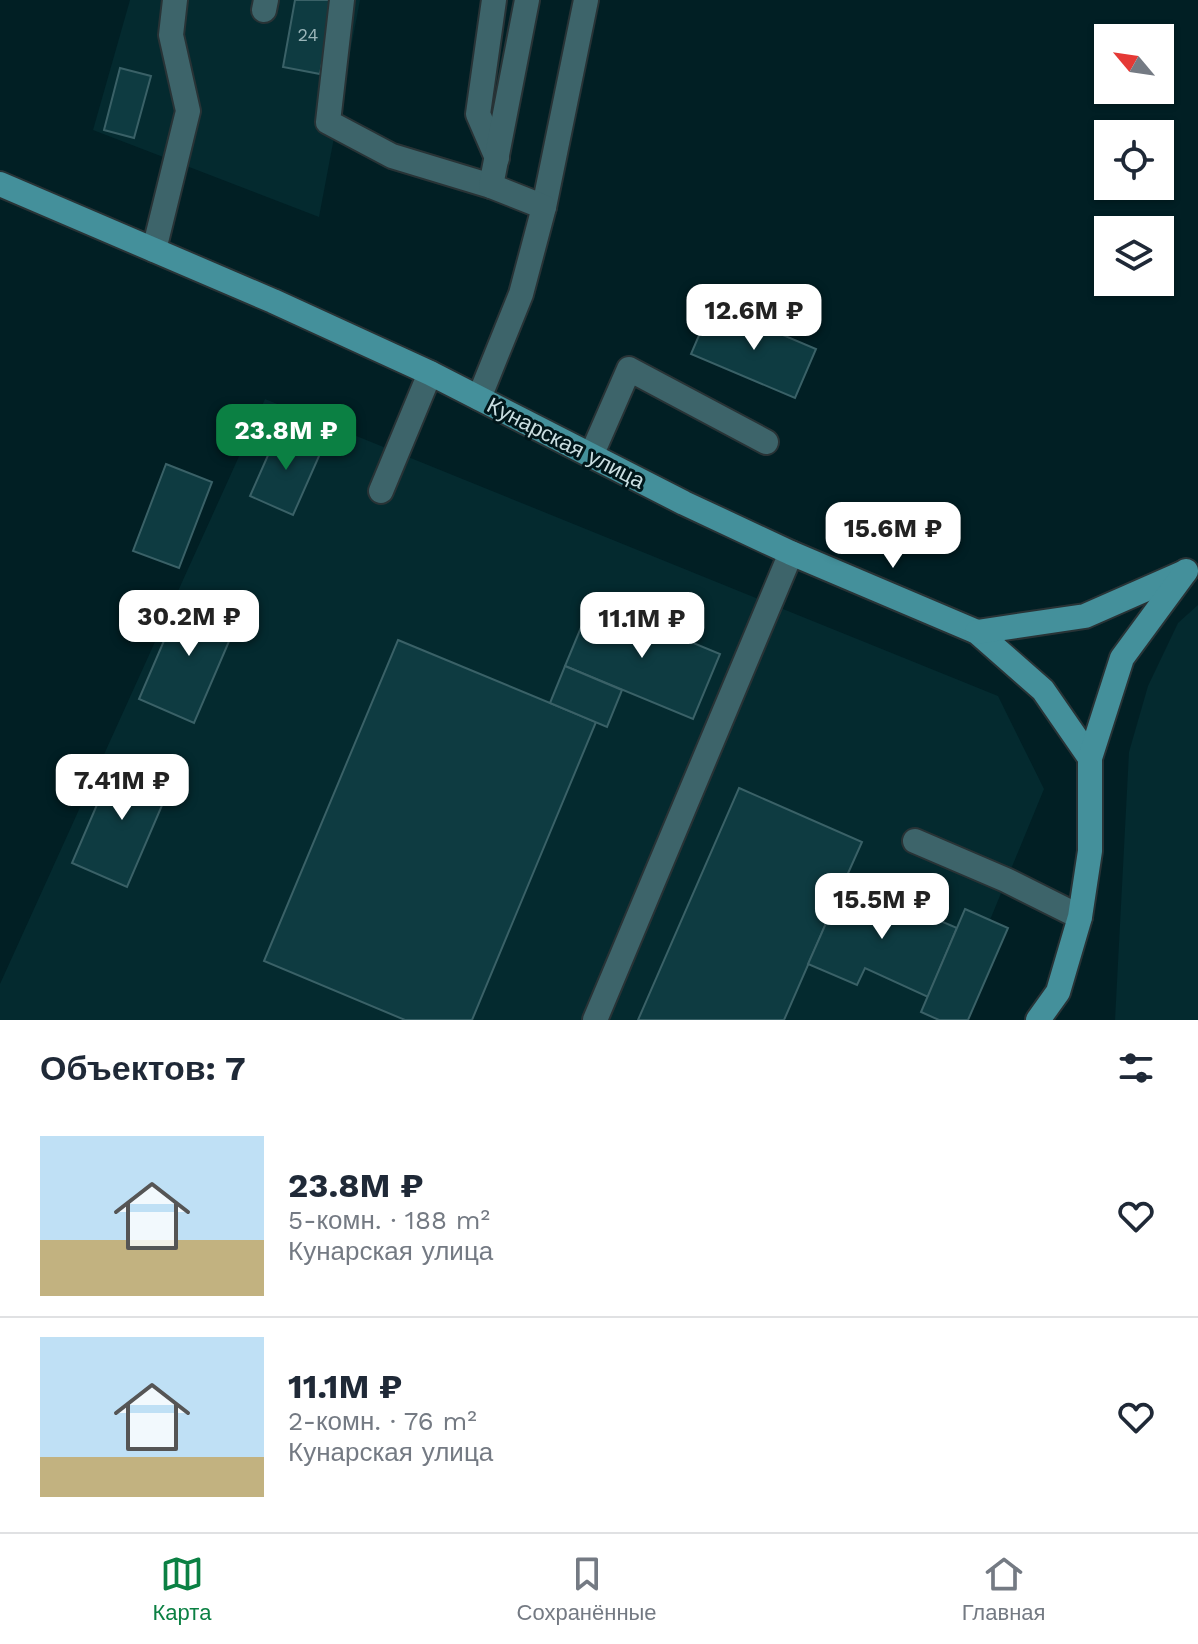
<!DOCTYPE html>
<html lang="ru">
<head>
<meta charset="utf-8">
<style>
  body { margin:0; font-family:"Work Sans",sans-serif; background:#f2f2f3; color:#1f2937; height:100vh; display:flex; flex-direction:column; font-size:30px; white-space:nowrap }
  * { box-sizing:border-box; margin:0 }
  p { font-size:26px; color:#747a83 }
  .icon { flex:none; width:44px; height:44px; fill:none; stroke:currentColor; stroke-width:2; stroke-linecap:round; stroke-linejoin:round }
  .map { position:relative; height:1020px; overflow:hidden }
  .drawer { display:flex; flex-direction:column; background:#fff; flex:1 }
  .drawer>* { flex:none }
  .needle { width:52px; rotate:299deg }
  .controls { position:absolute; left:1094px; top:24px; display:grid; gap:16px }
  .controls a { display:grid; place-items:center; width:80px; height:80px; border-radius:0px; background:#fff; box-shadow:0 2px 6px #0004; font-size:40px }
  .price { position:absolute; translate:-50% -68px; padding:0 18px; border-radius:16px; background:#fff; color:#222; font-size:26px; line-height:52px; filter:drop-shadow(0 2px 4px #0008) }
  .price::after { content:''; position:absolute; left:50%; top:48px; width:24px; height:18px; margin-left:-12px; background:inherit; clip-path:polygon(0 0,100% 0,50% 100%) }
  .price.on { background:#0b8043; color:#fff }
  ul { padding:0; list-style:none }
  li { display:flex; align-items:center; gap:24px; height:200px; padding:0 40px }
  li+li { border-top:2px solid #e0e1e3 }
  li span { display:grid; place-items:center; flex:none; width:224px; height:160px; border-radius:0px; color:#555 }
  li>.icon { margin-inline-start:auto }
  span .icon { width:96px; height:96px; fill:#fffc; stroke-width:1 }
  li b { font-size:34px }
  h2 { display:flex; justify-content:space-between; align-items:center; height:96px; padding:0 40px; font-size:34px }
  .menu { display:flex; justify-content:space-around; align-items:center; height:112px; border-top:2px solid #e0e1e3; background:#fff; font-size:22px; color:#747a83 }
  .menu a { display:grid; justify-items:center; gap:4px }
  .menu .on { color:#0b8043 }
  .map>svg:first-child { display:block }
  .built { fill:#042a2f }
  .building { fill:#0e3b41; stroke:#3a6167; stroke-width:2 }
  .lines { fill:none; stroke-linecap:round; stroke-linejoin:round }
  .minor-casing { stroke:#283336; stroke-width:28 }
  .major-casing { stroke:#283336; stroke-width:28 }
  .minor { stroke:#3d646a; stroke-width:24 }
  .major { stroke:#44909b; stroke-width:24 }
  .labels { text-anchor:middle; dominant-baseline:central; stroke-width:6; stroke-linejoin:round; paint-order:stroke }
  .number-label { font-size:18px; fill:#9ab5b9 }
  .street-label { font-size:22px; fill:#c9dee1; stroke:#00161a }
</style>
</head>
<body>
<div class="map">
<svg width="1198" height="1020" viewBox="0 0 1198 1020">
  <rect width="100%" height="100%" fill="#011f24"/>
  <g class="built">
    <polygon points="130,0 360,0 319,217 93,130"/>
    <polygon points="265,399 998,696 1044,789 990,920 921,1012 939,1020 0,1020 0,984"/>
    <polygon points="1198,605 1198,1020 1115,1020 1129,752 1148,686 1178,623"/>
  </g>
  <g class="building">
    <polygon points="295,0 334,0 320,74 283,67"/>
    <polygon points="120,68 151,76 134,138 104,130"/>
    <polygon points="712,305 816,349 795,398 691,354"/>
    <polygon points="280,428 323,447 293,515 250,496"/>
    <polygon points="166,464 212,482 179,568 133,551"/>
    <polygon points="184,594 239,618 194,723 139,699"/>
    <polygon points="592,601 720,654 693,719 565,666"/>
    <polygon points="398,640 596,722 472,1020 405,1020 264,961"/>
    <polygon points="565,666 622,690 607,727 550,703"/>
    <polygon points="117,758 172,782 127,887 72,863"/>
    <polygon points="739,788 862,842 845,880 784,1020 638,1020"/>
    <polygon points="845,880 957,928 928,997 865,968 857,985 808,964"/>
    <polygon points="965,909 1008,928 968,1020 939,1020 921,1012"/>
  </g>
  <g class="lines">
    <defs>
      <g id="minor">
        <polyline points="342,0 328,122 392,156 491,186"/>
        <polyline points="494,0 478,114 497,158"/>
        <polyline points="264,10 266,0"/>
        <polyline points="544,207 586,0"/>
        <polyline points="154,250 188,111 171,35 175,0"/>
        <polyline points="479,398 521,294 544,207 491,186 527,0"/>
        <polyline points="591,456 629,369 766,442"/>
        <polyline points="381,491 430,373"/>
        <polyline points="915,841 1006,880 1080,917"/>
        <polyline points="595,1020 791,553"/>
      </g>
      <g id="major">
        <polyline points="0,184 273,301 430,373 684,503 791,553 977,632 1043,690 1090,758"/>
        <polyline points="977,632 1085,616 1185,572"/>
        <polyline points="1038,1020 1058,992 1080,917 1090,851 1090,758 1122,658 1186,571"/>
      </g>
    </defs>
    <use href="#minor" class="minor-casing"/>
    <use href="#major" class="major-casing"/>
    <use href="#minor" class="minor"/>
    <use href="#major" class="major"/>
  </g>
  <g class="labels">
    <g class="number-label">
      <text x="308" y="34">24</text>
    </g>
    <g class="street-label">
      <text transform="translate(566 443) rotate(27)">Кунарская улица</text>
    </g>
  </g>
</svg>
<div class="controls">
<a><svg class="needle" viewBox="-14 -14 28 28"><path d="M0-13l5 13h-10z" fill="#e53935"/><path d="M0 13l5-13h-10z" fill="#747a83"/></svg></a>
<a><svg class="icon" aria-label="locate" viewBox="0 0 24 24"><circle cx="12" cy="12" r="6"/><path d="M12 2v4M12 18v4M2 12h4M18 12h4"/></svg></a>
<a><svg class="icon" aria-label="layers" viewBox="0 0 24 24"><path d="M12 4l9 5-9 5-9-5zM3 14l9 5 9-5"/></svg></a>
</div>
<b class="price" style="left:754px;top:352px">12.6M ₽</b>
<b class="price on" style="left:286px;top:472px">23.8M ₽</b>
<b class="price" style="left:893px;top:570px">15.6M ₽</b>
<b class="price" style="left:189px;top:658px">30.2M ₽</b>
<b class="price" style="left:642px;top:660px">11.1M ₽</b>
<b class="price" style="left:122px;top:822px">7.41M ₽</b>
<b class="price" style="left:882px;top:941px">15.5M ₽</b>
</div>
<section class="drawer">
<h2>Объектов: 7<svg class="icon" aria-label="filters" viewBox="0 0 24 24"><path d="M4 7h16M4 17h16"/><circle cx="9" cy="7" r="2"/><circle cx="15" cy="17" r="2"/></svg></h2>
<ul>
<li><span style="background:linear-gradient(#bfe0f5 65%,#c2b280 0)"><svg class="icon" aria-label="home" viewBox="0 0 24 24"><path d="M3 11l9-7 9 7M6 9v11h12V9"/></svg></span><div><b>23.8M ₽</b><p>5-комн. · 188 m²</p><p>Кунарская улица</p></div><svg class="icon" aria-label="heart" viewBox="0 0 24 24"><path d="M12 20l-8-8c-3-5 5-10 8-4 3-6 11-1 8 4z"/></svg></li>
<li><span style="background:linear-gradient(#bfe0f5 75%,#c2b280 0)"><svg class="icon" aria-label="home" viewBox="0 0 24 24"><path d="M3 11l9-7 9 7M6 9v11h12V9"/></svg></span><div><b>11.1M ₽</b><p>2-комн. · 76 m²</p><p>Кунарская улица</p></div><svg class="icon" aria-label="heart" viewBox="0 0 24 24"><path d="M12 20l-8-8c-3-5 5-10 8-4 3-6 11-1 8 4z"/></svg></li>
</ul>
</section>
<nav class="menu">
<a class="on"><svg class="icon" aria-label="map" viewBox="0 0 24 24"><path d="M3 6l6-2 6 2 6-2v14l-6 2-6-2-6 2zM9 4v14M15 6v14"/></svg>Карта</a>
<a><svg class="icon" aria-label="saved" viewBox="0 0 24 24"><path d="M7 4h10v16l-5-4-5 4z"/></svg>Сохранённые</a>
<a><svg class="icon" aria-label="home" viewBox="0 0 24 24"><path d="M3 11l9-7 9 7M6 9v11h12V9"/></svg>Главная</a>
</nav>
</body>
</html>
